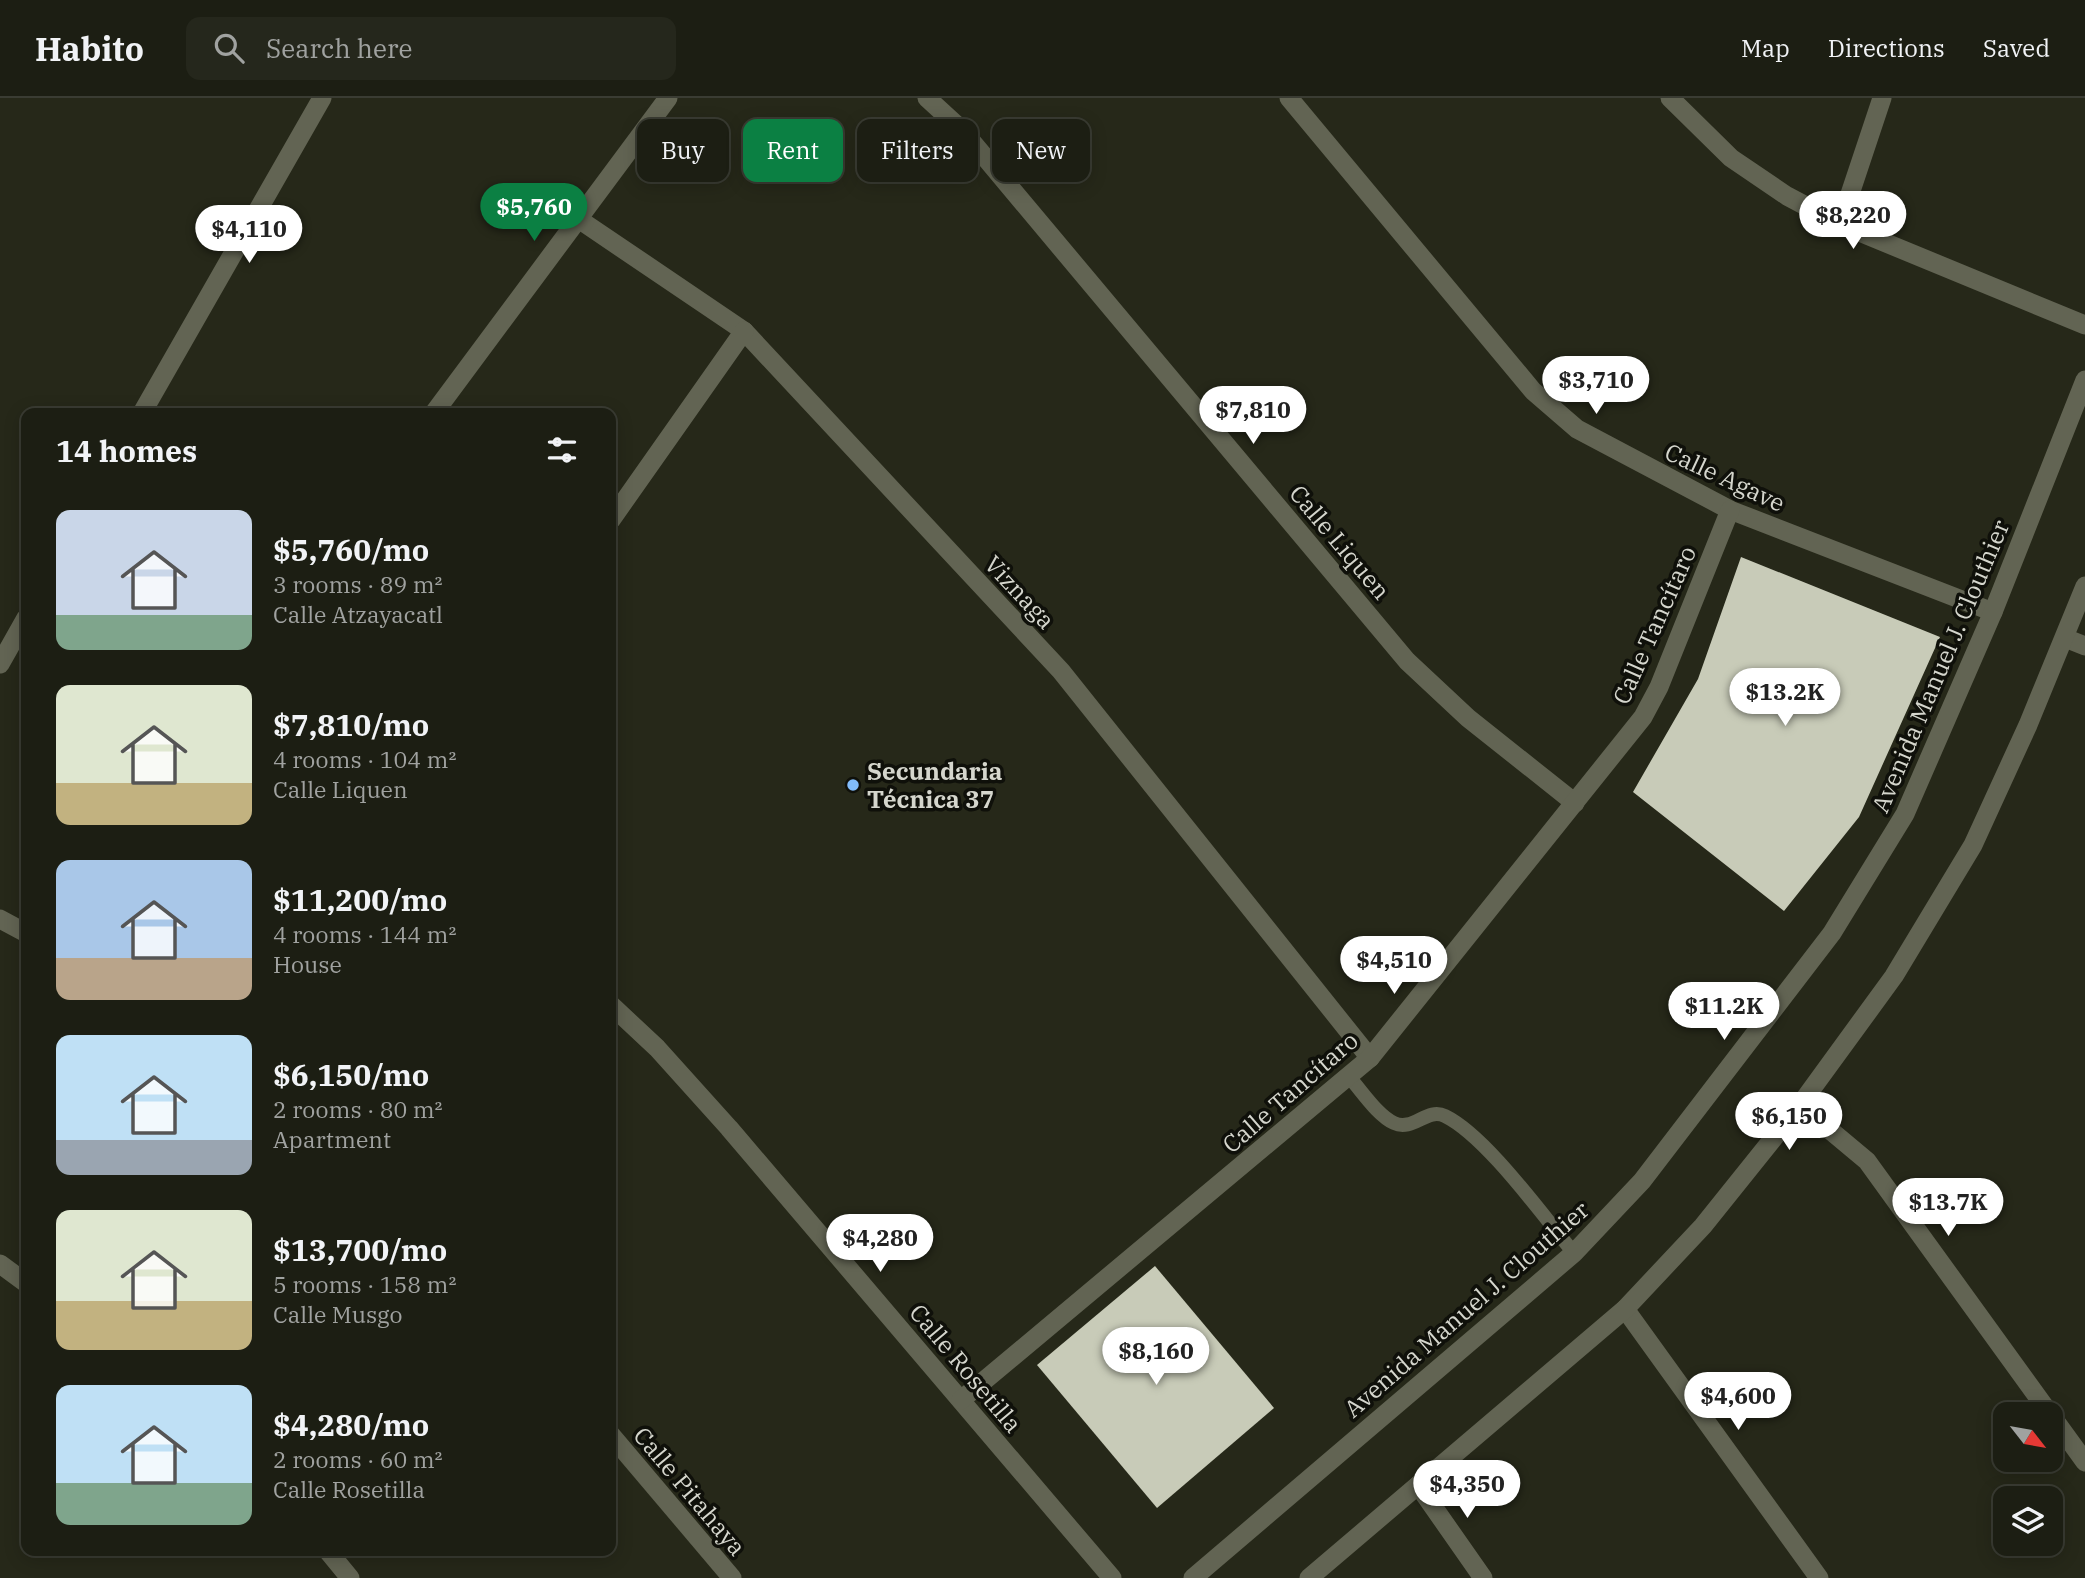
<!DOCTYPE html>
<html lang="en">
<head>
<meta charset="utf-8">
<style>
  body { margin:0; font-family:"IBM Plex Serif",serif; background:#25271c; color:#f1f3f6; height:100vh; display:flex; flex-direction:column; font-size:26px; white-space:nowrap }
  * { box-sizing:border-box; margin:0 }
  p { font-size:23px; color:#a0a2a0 }
  .icon { flex:none; width:38px; height:38px; fill:none; stroke:currentColor; stroke-width:2; stroke-linecap:round; stroke-linejoin:round }
  .map { position:relative; flex:1; overflow:hidden }
  .panel { position:absolute; left:21px; top:310px; width:595px; height:1148px; display:flex; flex-direction:column; background:#1c1e13; border-radius:14px; box-shadow:0 4px 18px #0003,0 0 0 2px #3a3c33 }
  .panel>* { flex:none }
  .hud { position:absolute; left:637px; top:21px; width:665px; height:63px; display:flex; gap:14px }
  .needle { width:46px; rotate:121deg }
  .tools { position:absolute; left:1993px; top:1304px; display:grid; gap:14px }
  .tools a { display:grid; place-items:center; width:70px; height:70px; border-radius:14px; background:#1c1e13; box-shadow:0 4px 18px #0003,0 0 0 2px #3a3c33; font-size:35px }
  .price { position:absolute; translate:-50% -60px; padding:0 16px; border-radius:24px; background:#fff; color:#222; font-size:23px; line-height:46px; filter:drop-shadow(0 2px 4px #0008) }
  .price::after { content:''; position:absolute; left:50%; top:42px; width:21px; height:16px; margin-left:-10px; background:inherit; clip-path:polygon(0 0,100% 0,50% 100%) }
  .price.selected { background:#0b8043; color:#fff }
  ul { padding:0; list-style:none }
  li { display:flex; align-items:center; gap:21px; height:175px; padding:0 35px }
  li span { display:grid; place-items:center; flex:none; width:196px; height:140px; border-radius:14px; color:#555 }
  li>.icon { margin-inline-start:auto }
  span .icon { width:84px; height:84px; fill:#fffc; stroke-width:1 }
  li b { font-size:30px }
  h2 { display:flex; justify-content:space-between; align-items:center; height:84px; padding:0 35px; font-size:30px }
  .pill { padding:0 24px; border-radius:14px; background:#1c1e13; box-shadow:0 4px 18px #0003,0 0 0 2px #3a3c33; font-size:24px; line-height:63px }
  .pill.selected { background:#0b8043; color:#fff }
  header { display:flex; align-items:center; gap:42px; box-sizing:border-box; height:98px; padding:0 35px; background:#1c1e13; border-bottom:2px solid #3a3c33 }
  header strong { font-size:33px }
  nav { display:flex; gap:38px; margin-inline-start:auto; font-size:24px }
  .search { width:490px; height:63px; background:#25271c; display:flex; align-items:center; gap:18px; box-sizing:border-box; padding:0 24px; border-radius:14px; color:#a0a2a0; font-size:26px }
  .map>svg:first-child { display:block }
  .building { fill:#c8cbb8 }
  .lines { fill:none; stroke-linecap:round; stroke-linejoin:round }
  .service { stroke:#626453; stroke-width:14 }
  .minor { stroke:#626453; stroke-width:19 }
  .secondary { stroke:#626453; stroke-width:19 }
  .poi-dot { fill:#82bcfa; stroke:#0f100a; stroke-width:2.5 }
  .labels { text-anchor:middle; dominant-baseline:central; stroke-width:7; stroke-linejoin:round; paint-order:stroke }
  .street-label { font-size:24px; fill:#d5d6cd; stroke:#0f100a }
  .poi-label { font-size:24px; font-weight:bold; fill:#d5d6cd; stroke:#0f100a; text-anchor:start }
</style>
</head>
<body>
<header>
<strong>Habito</strong>
<div class="search"><svg class="icon" aria-label="search" viewBox="0 0 24 24"><circle cx="10" cy="10" r="6"/><path d="M15 15l6 6"/></svg>Search here</div>
<nav><a>Map</a><a>Directions</a><a>Saved</a></nav>
</header>
<div class="map">
<svg width="2085" height="1480" viewBox="0 0 2085 1480">
  <rect width="100%" height="100%" fill="#262819"/>
  <g class="building">
    <polygon points="1741,459 1940,539 1859,719 1784,813 1633,694 1698,581"/>
    <polygon points="1155,1168 1274,1310 1157,1410 1037,1267"/>
  </g>
  <g class="lines">
    <path class="service" d="M1349,979C1362,993 1377,1017 1394,1025C1413,1034 1427,1009 1445,1018C1486,1038 1543,1118 1574,1155"/>
    <g class="minor">
      <polyline points="927,0 963,33 1407,563 1468,620 1575,705"/>
      <polyline points="1289,0 1533,293 1577,331 1730,412 1993,514"/>
      <polyline points="1670,0 1731,60 1787,98 1840,126 2085,227"/>
      <polyline points="577,120 744,233 1061,573 1370,960"/>
      <polyline points="1840,126 1882,0"/>
      <polyline points="142,315 322,0"/>
      <polyline points="434,315 668,0"/>
      <polyline points="611,422 744,233"/>
      <polyline points="2065,540 2085,548"/>
      <polyline points="0,566 26,520"/>
      <polyline points="0,821 26,835"/>
      <polyline points="611,907 657,950 729,1030 1112,1480"/>
      <polyline points="1800,1007 1867,1063 2050,1316"/>
      <polyline points="0,1166 26,1185"/>
      <polyline points="1625,1211 1819,1480"/>
      <polyline points="961,1302 1370,960 1643,619 1659,589 1730,412"/>
      <polyline points="2051,1317 2085,1364"/>
      <polyline points="611,1337 732,1480"/>
      <polyline points="1418,1387 1483,1480"/>
      <polyline points="327,1452 350,1480"/>
    </g>
    <g class="secondary">
      <polyline points="1193,1480 1574,1155 1642,1083 1832,835 1905,716 1993,514 2085,282"/>
      <polyline points="1309,1480 1625,1211 1703,1128 1800,1007 1894,878 1973,747 2028,627 2085,488"/>
    </g>
  </g>
  <circle class="poi-dot" cx="853" cy="687" r="7"/>
  <g class="labels">
    <g class="street-label">
      <text transform="translate(1725 379) rotate(25)">Calle Agave</text>
      <text transform="translate(1340 444) rotate(50)">Calle Liquen</text>
      <text transform="translate(1020 494) rotate(47)">Viznaga</text>
      <text transform="translate(1654 527) rotate(-66)">Calle Tancítaro</text>
      <text transform="translate(1940 568) rotate(-67)">Avenida Manuel J. Clouthier</text>
      <text transform="translate(1290 994) rotate(-41)">Calle Tancítaro</text>
      <text transform="translate(1466 1211) rotate(-41)">Avenida Manuel J. Clouthier</text>
      <text transform="translate(966 1270) rotate(50)">Calle Rosetilla</text>
      <text transform="translate(690 1393) rotate(50)">Calle Pitahaya</text>
    </g>
    <g class="poi-label">
      <text x="867" y="673">Secundaria<tspan x="867" dy="28">Técnica 37</tspan></text>
    </g>
  </g>
</svg>
<div class="tools">
<a><svg class="needle" viewBox="-14 -14 28 28"><path d="M0-13l5 13h-10z" fill="#e53935"/><path d="M0 13l5-13h-10z" fill="#a0a2a0"/></svg></a>
<a><svg class="icon" aria-label="layers" viewBox="0 0 24 24"><path d="M12 4l9 5-9 5-9-5zM3 14l9 5 9-5"/></svg></a>
</div>
<b class="price selected" style="left:534px;top:145px">$5,760</b>
<b class="price" style="left:1853px;top:153px">$8,220</b>
<b class="price" style="left:249px;top:167px">$4,110</b>
<b class="price" style="left:1596px;top:318px">$3,710</b>
<b class="price" style="left:1253px;top:348px">$7,810</b>
<b class="price" style="left:1785px;top:630px">$13.2K</b>
<b class="price" style="left:1394px;top:898px">$4,510</b>
<b class="price" style="left:1724px;top:944px">$11.2K</b>
<b class="price" style="left:1789px;top:1054px">$6,150</b>
<b class="price" style="left:1948px;top:1140px">$13.7K</b>
<b class="price" style="left:880px;top:1176px">$4,280</b>
<b class="price" style="left:1156px;top:1289px">$8,160</b>
<b class="price" style="left:1738px;top:1334px">$4,600</b>
<b class="price" style="left:1467px;top:1422px">$4,350</b>
<div class="hud">
<a class="pill">Buy</a>
<a class="pill selected">Rent</a>
<a class="pill">Filters</a>
<a class="pill">New</a>
</div>
<section class="panel">
<h2>14 homes<svg class="icon" aria-label="filters" viewBox="0 0 24 24"><path d="M4 7h16M4 17h16"/><circle cx="9" cy="7" r="2"/><circle cx="15" cy="17" r="2"/></svg></h2>
<ul>
<li><span style="background:linear-gradient(#c9d6e8 75%,#7fa58c 0)"><svg class="icon" aria-label="home" viewBox="0 0 24 24"><path d="M3 11l9-7 9 7M6 9v11h12V9"/></svg></span><div><b>$5,760/mo</b><p>3 rooms · 89 m²</p><p>Calle Atzayacatl</p></div></li>
<li><span style="background:linear-gradient(#dfe7d0 70%,#c2b280 0)"><svg class="icon" aria-label="home" viewBox="0 0 24 24"><path d="M3 11l9-7 9 7M6 9v11h12V9"/></svg></span><div><b>$7,810/mo</b><p>4 rooms · 104 m²</p><p>Calle Liquen</p></div></li>
<li><span style="background:linear-gradient(#a9c7e8 70%,#b9a48a 0)"><svg class="icon" aria-label="home" viewBox="0 0 24 24"><path d="M3 11l9-7 9 7M6 9v11h12V9"/></svg></span><div><b>$11,200/mo</b><p>4 rooms · 144 m²</p><p>House</p></div></li>
<li><span style="background:linear-gradient(#bfe0f5 75%,#9aa5b1 0)"><svg class="icon" aria-label="home" viewBox="0 0 24 24"><path d="M3 11l9-7 9 7M6 9v11h12V9"/></svg></span><div><b>$6,150/mo</b><p>2 rooms · 80 m²</p><p>Apartment</p></div></li>
<li><span style="background:linear-gradient(#dfe7d0 65%,#c2b280 0)"><svg class="icon" aria-label="home" viewBox="0 0 24 24"><path d="M3 11l9-7 9 7M6 9v11h12V9"/></svg></span><div><b>$13,700/mo</b><p>5 rooms · 158 m²</p><p>Calle Musgo</p></div></li>
<li><span style="background:linear-gradient(#bfe0f5 70%,#7fa58c 0)"><svg class="icon" aria-label="home" viewBox="0 0 24 24"><path d="M3 11l9-7 9 7M6 9v11h12V9"/></svg></span><div><b>$4,280/mo</b><p>2 rooms · 60 m²</p><p>Calle Rosetilla</p></div></li>
</ul>
</section>
</div>
</body>
</html>
